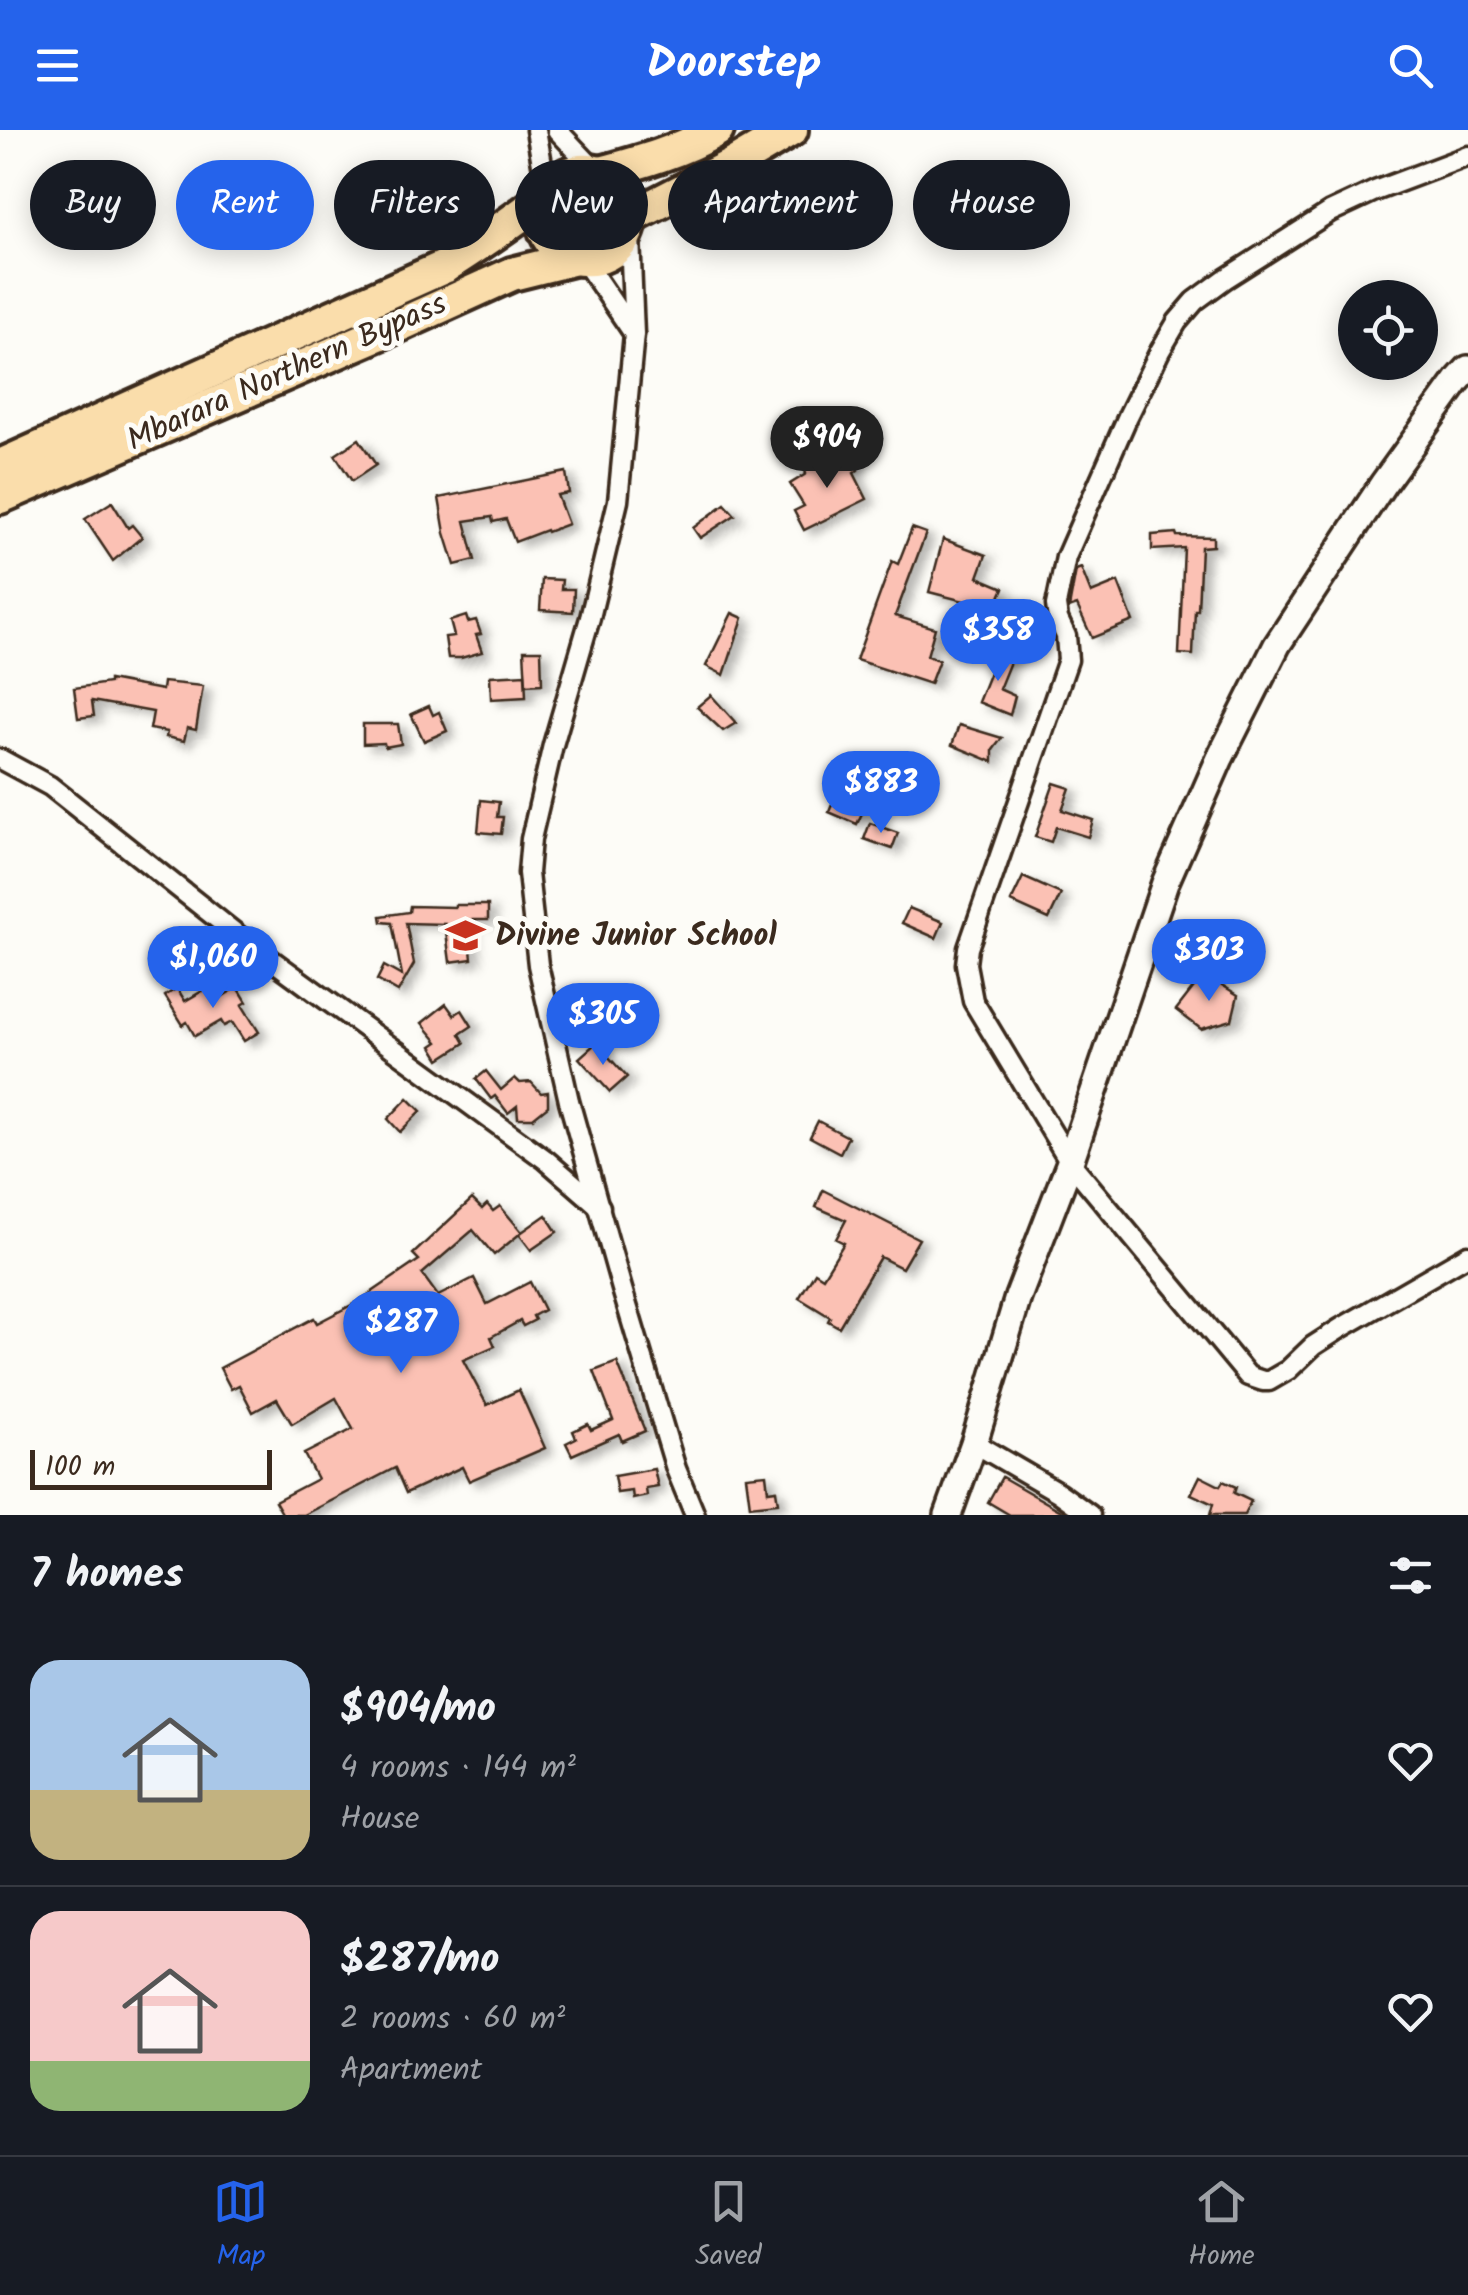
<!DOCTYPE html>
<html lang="en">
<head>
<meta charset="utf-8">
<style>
  body { margin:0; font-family:Kalam,sans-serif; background:#20242c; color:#f1f3f6; height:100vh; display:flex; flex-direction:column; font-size:38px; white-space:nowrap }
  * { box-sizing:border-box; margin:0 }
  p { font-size:32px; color:#9ea1a6 }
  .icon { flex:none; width:55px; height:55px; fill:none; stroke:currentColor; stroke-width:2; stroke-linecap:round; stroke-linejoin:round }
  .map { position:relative; height:1385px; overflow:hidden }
  .drawer { display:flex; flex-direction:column; background:#171b24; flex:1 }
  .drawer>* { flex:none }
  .banner { position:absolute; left:30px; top:30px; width:1410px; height:90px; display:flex; gap:20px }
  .buttons { position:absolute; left:1338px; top:150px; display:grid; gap:20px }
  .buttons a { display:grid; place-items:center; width:100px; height:100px; border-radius:50%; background:#171b24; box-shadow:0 5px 25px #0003; font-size:50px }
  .scale { position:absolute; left:30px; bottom:25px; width:242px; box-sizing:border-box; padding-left:10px; border:5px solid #3b2a1e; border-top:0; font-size:28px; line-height:35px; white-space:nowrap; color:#3b2a1e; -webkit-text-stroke:8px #fdfcf7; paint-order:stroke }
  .price { position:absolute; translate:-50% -85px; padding:0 22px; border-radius:35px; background:#2563eb; color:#fff; font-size:32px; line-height:65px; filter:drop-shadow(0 2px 5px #0008) }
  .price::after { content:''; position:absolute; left:50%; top:60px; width:30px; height:22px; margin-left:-15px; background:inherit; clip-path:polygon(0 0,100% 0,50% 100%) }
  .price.active { background:#222; color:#fff }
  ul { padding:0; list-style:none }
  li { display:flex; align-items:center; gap:30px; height:250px; padding:0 30px }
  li+li { border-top:2px solid #363941 }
  li span { display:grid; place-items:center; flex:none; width:280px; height:200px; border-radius:30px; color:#555 }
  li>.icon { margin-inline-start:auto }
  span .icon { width:120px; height:120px; fill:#fffc; stroke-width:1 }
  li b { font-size:42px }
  h2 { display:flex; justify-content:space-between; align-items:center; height:120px; padding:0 30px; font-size:42px }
  .tag { padding:0 35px; border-radius:45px; background:#171b24; box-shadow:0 5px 25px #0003; font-size:35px; line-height:90px }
  .tag.active { background:#2563eb; color:#fff }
  header { display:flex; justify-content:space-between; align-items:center; height:130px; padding:0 30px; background:#2563eb; color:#fff; font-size:45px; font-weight:700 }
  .dock { display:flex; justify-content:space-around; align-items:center; height:140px; border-top:2px solid #363941; background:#171b24; font-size:28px; color:#9ea1a6 }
  .dock a { display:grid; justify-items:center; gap:5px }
  .dock .active { color:#2563eb }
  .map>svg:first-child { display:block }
  .building { fill:#fbc1b4; stroke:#3b2a1e; stroke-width:2.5; filter:url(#shadow) }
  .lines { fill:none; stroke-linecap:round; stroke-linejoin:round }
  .street-casing { stroke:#3b2a1e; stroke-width:25 }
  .secondary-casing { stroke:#3b2a1e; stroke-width:32 }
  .highway-casing { stroke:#3b2a1e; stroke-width:40 }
  .street { stroke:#fdfcf7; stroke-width:18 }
  .secondary { stroke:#fdfcf7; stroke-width:25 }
  .highway { stroke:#faddab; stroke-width:32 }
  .labels { text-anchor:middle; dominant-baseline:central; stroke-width:10; stroke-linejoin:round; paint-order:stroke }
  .street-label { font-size:32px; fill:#3b2a1e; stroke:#fdfcf7 }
  .poi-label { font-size:32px; font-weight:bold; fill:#3b2a1e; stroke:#fdfcf7; text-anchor:start }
</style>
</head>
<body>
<header><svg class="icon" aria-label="menu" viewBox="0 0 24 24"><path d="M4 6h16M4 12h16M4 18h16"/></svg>Doorstep<svg class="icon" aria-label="search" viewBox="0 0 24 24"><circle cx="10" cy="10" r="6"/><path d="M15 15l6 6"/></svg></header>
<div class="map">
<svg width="1468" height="1385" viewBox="0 0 1468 1385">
  <defs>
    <filter id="shadow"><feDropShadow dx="8" dy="5" stdDeviation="5" flood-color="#0004"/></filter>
  </defs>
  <rect width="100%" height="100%" fill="#fdfcf7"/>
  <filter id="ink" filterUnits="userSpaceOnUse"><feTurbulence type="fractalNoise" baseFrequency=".01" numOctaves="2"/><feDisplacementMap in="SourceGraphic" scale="20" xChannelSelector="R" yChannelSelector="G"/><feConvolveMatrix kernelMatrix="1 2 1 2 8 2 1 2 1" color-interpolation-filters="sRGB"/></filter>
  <g filter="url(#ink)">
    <g class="building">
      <polygon points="359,309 376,335 352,351 335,325"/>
      <polygon points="851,326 858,340 854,343 867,369 804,400 794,381 804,376 790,354 806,344 805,340"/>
      <polygon points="566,342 569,363 557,365 568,394 547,402 546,400 515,412 506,389 493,392 492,387 465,391 475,430 455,435 445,403 439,368"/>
      <polygon points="112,372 128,398 132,395 142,407 113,431 85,389"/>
      <polygon points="725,374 735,385 700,408 693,398"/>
      <polygon points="912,398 926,403 895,486 935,498 927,526 939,530 930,554 856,530 892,431 898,434"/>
      <polygon points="1176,403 1177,406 1213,407 1213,416 1201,417 1198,480 1195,480 1193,525 1179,524 1184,418 1152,420 1152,405"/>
      <polygon points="943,409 986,425 978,447 1004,458 990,490 973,482 976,474 929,462"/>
      <polygon points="1081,438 1091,463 1118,452 1133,491 1092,508 1077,475 1069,478 1076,440"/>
      <polygon points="542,449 562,450 561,459 574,459 573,482 540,480"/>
      <polygon points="732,483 743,488 724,545 706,536"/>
      <polygon points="466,486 468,492 476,490 481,504 476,505 482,522 461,528 448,528 445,507 454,506 450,491"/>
      <polygon points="1000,517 1014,522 999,559 1015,566 1010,585 978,572"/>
      <polygon points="524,520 541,520 542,554 526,555"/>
      <polygon points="525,544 526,567 491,569 490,546"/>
      <polygon points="109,550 162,560 163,552 203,556 196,600 187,598 184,611 166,607 167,602 150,599 153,582 92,571 94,586 78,588 74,558 109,553"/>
      <polygon points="711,565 736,593 723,601 697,577"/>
      <polygon points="429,576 433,585 439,582 447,601 424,611 411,584"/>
      <polygon points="363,594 398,594 401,614 385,617 384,613 363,614"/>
      <polygon points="959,595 1002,608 993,620 993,632 952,615"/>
      <polygon points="1054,653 1070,658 1062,680 1093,690 1088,707 1056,697 1051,712 1035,707"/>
      <polygon points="835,667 864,679 857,694 829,682"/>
      <polygon points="481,670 499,672 497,687 503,687 501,704 478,702"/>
      <polygon points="870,693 898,703 892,719 864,709"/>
      <polygon points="1023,747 1061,764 1049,789 1011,772"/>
      <polygon points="455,775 488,775 488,790 468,790 472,829 450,832 445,794 406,793 414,834 398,862 377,850 384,836 402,846 392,793 382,792 381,786 409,782 410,776 455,777"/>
      <polygon points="909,778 943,792 936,808 902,793"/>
      <polygon points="1204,844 1238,865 1232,890 1201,899 1176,880"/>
      <polygon points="216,853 223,866 238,857 247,872 242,875 259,902 244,911 232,892 224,896 221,891 195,906 187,892 183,895 165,866 177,858 185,871"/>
      <polygon points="446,874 454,885 462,880 472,896 460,904 465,913 440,929 432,916 438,912 422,893"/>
      <polygon points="596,913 627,947 610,962 579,928"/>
      <polygon points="486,941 501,960 515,948 520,953 531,952 541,963 548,962 548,976 533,988 518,988 517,976 508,983 495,966 491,969 476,949"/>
      <polygon points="408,968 421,981 400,1002 388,989"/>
      <polygon points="818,991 848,1007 840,1023 810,1007"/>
      <polygon points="823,1060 919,1109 902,1138 880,1127 839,1197 828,1191 830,1187 799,1168 815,1142 823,1147 844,1113 836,1109 846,1090 816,1077"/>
      <polygon points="472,1069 482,1079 487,1074 493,1081 500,1076 522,1102 494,1125 473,1100 422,1144 438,1166 474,1148 487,1174 530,1152 544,1180 533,1186 535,1190 523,1196 520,1191 491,1207 495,1216 463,1230 487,1275 519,1260 545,1318 469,1351 462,1337 406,1363 395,1338 304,1385 283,1385 275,1371 317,1349 304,1324 353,1299 336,1268 292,1294 277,1269 253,1282 239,1255 231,1259 220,1238 314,1188 317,1193 359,1171 419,1130 413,1124"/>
      <polygon points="546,1085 557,1102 531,1120 519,1104"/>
      <polygon points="617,1232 645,1301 622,1311 619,1304 572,1325 566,1313 576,1308 573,1301 588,1294 591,1300 613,1290 594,1241"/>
      <polygon points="654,1339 658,1357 646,1359 647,1366 633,1369 632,1361 617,1363 614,1346"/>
      <polygon points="766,1344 768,1361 776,1360 778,1373 750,1376 746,1346"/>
      <polygon points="1200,1346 1220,1356 1223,1351 1236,1357 1234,1363 1251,1371 1244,1385 1210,1385 1213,1374 1191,1364"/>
      <polygon points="1002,1347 1068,1385 1010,1385 988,1372"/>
    </g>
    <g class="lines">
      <defs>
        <g id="street">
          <polyline points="536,0 547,62"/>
          <polyline points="557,0 595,40"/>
          <polyline points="1468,26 1375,61 1330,82 1225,149 1195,171 1177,192 1160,221 1128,286 1066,427 1056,475 1058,489 1066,506 1068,530 968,818 966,834 973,871 1070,1032 1248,1246 1263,1251 1269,1251 1288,1240 1313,1216 1341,1198 1468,1125"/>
          <polyline points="630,106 634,204 618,371 590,488 553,615 531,709 528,743 538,835 569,971 622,1159 676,1339 695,1385"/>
          <polyline points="583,129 634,204"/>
          <polyline points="0,629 50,656 239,806 546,1030 600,1077"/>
          <polyline points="974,1313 1058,1362 1090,1385"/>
        </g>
        <polyline id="secondary" points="948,1385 974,1313 1018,1167 1070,1032 1165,753 1220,628 1277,515 1383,354 1458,250 1468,239"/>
        <g id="highway">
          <path d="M601,43C641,32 681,21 717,0"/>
          <polyline points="631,87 732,35 791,0"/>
          <path d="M0,336L444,137C476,116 509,95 539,71C550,63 554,51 567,45C586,36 610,42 622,59C629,70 633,83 629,96C613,152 527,134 545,66"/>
          <polyline points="0,367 404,193 512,144 576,128"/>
        </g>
      </defs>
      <use href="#street" class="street-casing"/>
      <use href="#secondary" class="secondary-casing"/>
      <use href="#highway" class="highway-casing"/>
      <use href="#street" class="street"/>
      <use href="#secondary" class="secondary"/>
      <use href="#highway" class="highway"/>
    </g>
  </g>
  <defs>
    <symbol id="school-bare" viewBox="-9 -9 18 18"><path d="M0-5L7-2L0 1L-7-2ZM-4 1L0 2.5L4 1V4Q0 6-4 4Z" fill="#c8321e" stroke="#fdfcf7" stroke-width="2.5" paint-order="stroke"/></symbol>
  </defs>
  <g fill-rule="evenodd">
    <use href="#school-bare" x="438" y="778" width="55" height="55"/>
  </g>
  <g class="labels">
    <g class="street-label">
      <text transform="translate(287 243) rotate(-24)">Mbarara Northern Bypass</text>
    </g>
    <g class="poi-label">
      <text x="495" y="806">Divine Junior School</text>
    </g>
  </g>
</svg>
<div class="buttons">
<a><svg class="icon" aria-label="locate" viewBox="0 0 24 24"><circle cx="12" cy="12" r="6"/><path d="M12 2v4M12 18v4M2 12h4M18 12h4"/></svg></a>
</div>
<div class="scale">100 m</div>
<b class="price active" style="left:827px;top:361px">$904</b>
<b class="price" style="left:998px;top:554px">$358</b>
<b class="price" style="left:881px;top:706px">$883</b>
<b class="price" style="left:1209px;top:874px">$303</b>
<b class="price" style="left:213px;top:881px">$1,060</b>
<b class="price" style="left:603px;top:938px">$305</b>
<b class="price" style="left:401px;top:1246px">$287</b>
<div class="banner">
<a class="tag">Buy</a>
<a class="tag active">Rent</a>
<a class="tag">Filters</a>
<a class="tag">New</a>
<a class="tag">Apartment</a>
<a class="tag">House</a>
</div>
</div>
<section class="drawer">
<h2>7 homes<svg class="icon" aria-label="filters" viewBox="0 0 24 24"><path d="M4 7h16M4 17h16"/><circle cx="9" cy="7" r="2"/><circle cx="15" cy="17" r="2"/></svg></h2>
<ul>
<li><span style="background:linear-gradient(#a9c7e8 65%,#c2b280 0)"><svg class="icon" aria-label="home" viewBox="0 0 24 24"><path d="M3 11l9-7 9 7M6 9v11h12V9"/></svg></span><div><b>$904/mo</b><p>4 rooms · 144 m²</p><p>House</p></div><svg class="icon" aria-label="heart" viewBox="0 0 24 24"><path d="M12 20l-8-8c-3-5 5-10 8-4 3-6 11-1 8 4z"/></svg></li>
<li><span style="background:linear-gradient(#f6c9c9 75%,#8fb573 0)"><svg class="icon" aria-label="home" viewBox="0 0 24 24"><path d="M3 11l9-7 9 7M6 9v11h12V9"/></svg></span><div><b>$287/mo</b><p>2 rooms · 60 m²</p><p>Apartment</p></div><svg class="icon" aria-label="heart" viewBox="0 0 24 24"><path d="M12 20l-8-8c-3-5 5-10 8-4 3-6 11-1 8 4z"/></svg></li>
</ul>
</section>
<nav class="dock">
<a class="active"><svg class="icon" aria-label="map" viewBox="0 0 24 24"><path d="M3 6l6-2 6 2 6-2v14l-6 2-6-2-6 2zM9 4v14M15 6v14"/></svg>Map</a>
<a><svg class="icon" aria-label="saved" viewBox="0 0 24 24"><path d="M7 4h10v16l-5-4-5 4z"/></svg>Saved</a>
<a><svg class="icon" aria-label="home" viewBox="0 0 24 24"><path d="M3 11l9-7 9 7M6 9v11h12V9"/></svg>Home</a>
</nav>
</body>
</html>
